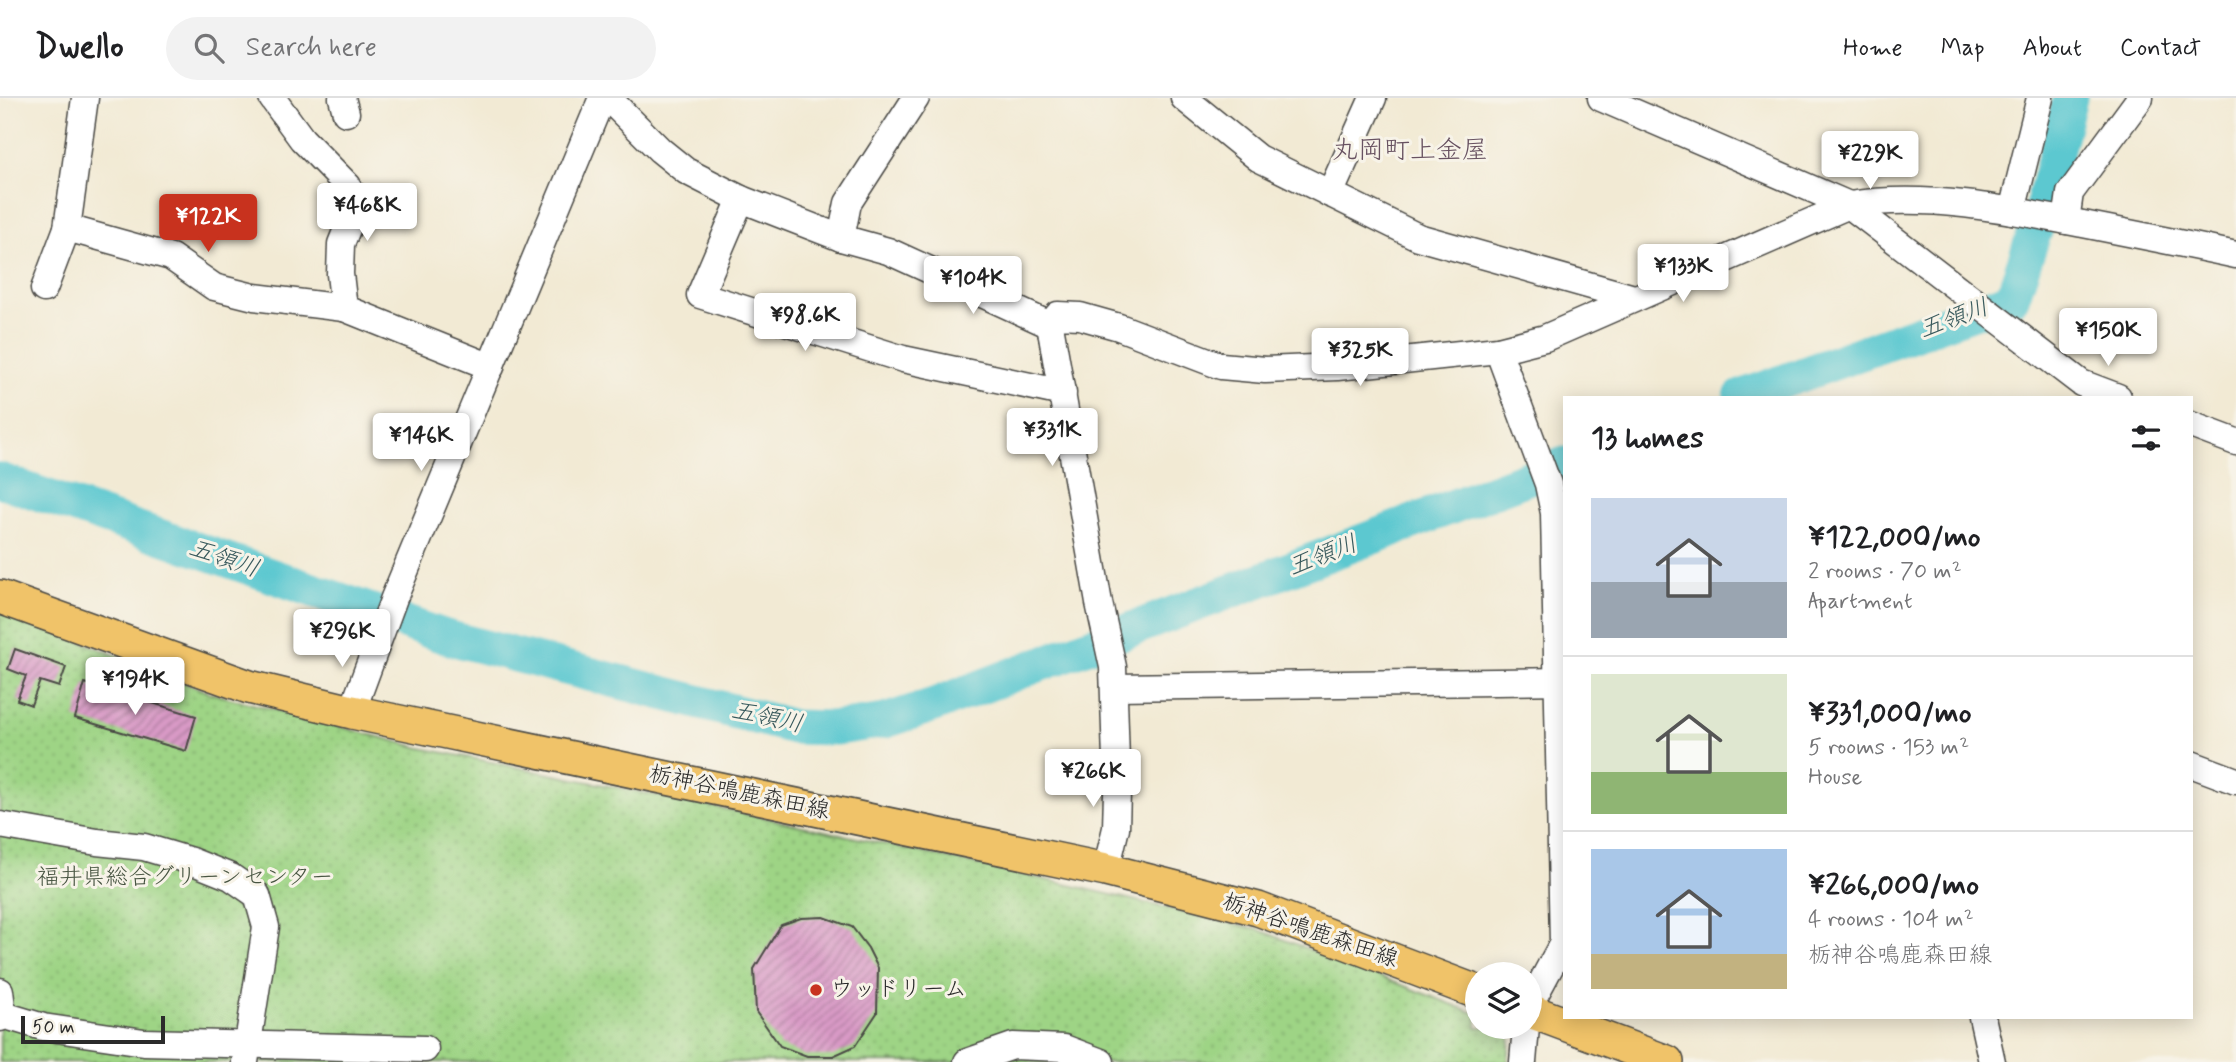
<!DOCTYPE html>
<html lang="en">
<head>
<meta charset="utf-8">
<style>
  body { margin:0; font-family:Mynerve,"Klee One",sans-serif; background:#f2f2f2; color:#202124; height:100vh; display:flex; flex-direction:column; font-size:26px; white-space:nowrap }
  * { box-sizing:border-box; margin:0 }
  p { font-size:23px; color:#757577 }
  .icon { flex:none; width:38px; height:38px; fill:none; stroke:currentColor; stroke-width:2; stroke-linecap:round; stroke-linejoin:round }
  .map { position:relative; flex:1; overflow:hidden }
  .drawer { position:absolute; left:1563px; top:298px; width:630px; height:623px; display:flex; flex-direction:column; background:#fff; border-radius:0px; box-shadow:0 4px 18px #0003 }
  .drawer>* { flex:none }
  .tools { position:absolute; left:1465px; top:864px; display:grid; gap:14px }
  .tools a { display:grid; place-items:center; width:77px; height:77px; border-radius:50%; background:#fff; box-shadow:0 4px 18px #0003; font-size:35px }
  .scale { position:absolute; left:21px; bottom:18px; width:144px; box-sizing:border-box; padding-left:7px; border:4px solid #2b2b2b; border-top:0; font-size:19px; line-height:24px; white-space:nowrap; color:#2b2b2b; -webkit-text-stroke:5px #f7f3e8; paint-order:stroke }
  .price { position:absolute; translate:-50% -60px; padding:0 16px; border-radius:7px; background:#fff; color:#222; font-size:23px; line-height:46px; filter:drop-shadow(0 2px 4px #0008) }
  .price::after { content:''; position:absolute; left:50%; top:42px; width:21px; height:16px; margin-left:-10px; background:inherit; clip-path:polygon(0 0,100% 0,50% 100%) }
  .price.selected { background:#c8321e; color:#fff }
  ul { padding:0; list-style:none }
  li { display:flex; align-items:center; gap:21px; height:175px; padding:0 28px }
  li+li { border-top:2px solid #e0e0e0 }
  li span { display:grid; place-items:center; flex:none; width:196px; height:140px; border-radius:0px; color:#555 }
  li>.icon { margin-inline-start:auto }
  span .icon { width:84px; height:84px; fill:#fffc; stroke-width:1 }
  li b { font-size:30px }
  h2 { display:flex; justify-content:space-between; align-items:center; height:84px; padding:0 28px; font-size:30px }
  header { display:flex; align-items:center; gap:42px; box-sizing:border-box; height:98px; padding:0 35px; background:#fff; border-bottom:2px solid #e0e0e0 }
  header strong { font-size:33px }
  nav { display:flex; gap:38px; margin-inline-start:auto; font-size:24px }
  .search { width:490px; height:63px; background:#f2f2f2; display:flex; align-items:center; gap:18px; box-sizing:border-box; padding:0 24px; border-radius:38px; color:#757577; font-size:26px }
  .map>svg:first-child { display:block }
  .park { fill:url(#park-dots); stroke:#648058; stroke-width:2 }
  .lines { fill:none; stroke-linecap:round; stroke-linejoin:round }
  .river { stroke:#5bc8d0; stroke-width:35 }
  .building { fill:url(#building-hatch) }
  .minor-casing { stroke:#494844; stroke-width:29 }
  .major-casing { stroke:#494844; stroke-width:36 }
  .minor { stroke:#fff; stroke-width:26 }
  .major { stroke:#f0c369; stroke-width:33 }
  .poi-dot { fill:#c8321e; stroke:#f7f3e8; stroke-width:2.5 }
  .labels { text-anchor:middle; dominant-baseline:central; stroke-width:6; stroke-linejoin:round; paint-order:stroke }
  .street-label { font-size:23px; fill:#2b2b2b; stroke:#f7f3e8 }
  .park-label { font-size:23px; fill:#485542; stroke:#f7f3e8 }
  .poi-label { font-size:23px; fill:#2b2b2b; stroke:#f7f3e8; text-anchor:start }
  .water-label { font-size:24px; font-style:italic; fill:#395a5d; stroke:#f7f3e8 }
  .quarter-label { font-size:26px; fill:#685261; stroke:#f7f3e8 }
</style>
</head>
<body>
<header>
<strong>Dwello</strong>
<div class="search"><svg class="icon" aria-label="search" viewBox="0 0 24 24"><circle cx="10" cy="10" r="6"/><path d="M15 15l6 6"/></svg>Search here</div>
<nav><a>Home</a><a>Map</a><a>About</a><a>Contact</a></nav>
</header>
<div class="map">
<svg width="2236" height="964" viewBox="0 0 2236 964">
  <defs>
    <pattern id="park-dots" width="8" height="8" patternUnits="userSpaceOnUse" patternTransform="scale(1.75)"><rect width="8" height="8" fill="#9ed485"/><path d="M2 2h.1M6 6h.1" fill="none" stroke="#88b673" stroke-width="1.8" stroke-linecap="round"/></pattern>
    <pattern id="building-hatch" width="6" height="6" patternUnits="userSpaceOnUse" patternTransform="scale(1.75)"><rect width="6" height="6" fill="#d99ac6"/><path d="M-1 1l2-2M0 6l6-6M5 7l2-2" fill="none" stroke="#b07ea1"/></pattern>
  </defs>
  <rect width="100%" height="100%" fill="#f7f3e8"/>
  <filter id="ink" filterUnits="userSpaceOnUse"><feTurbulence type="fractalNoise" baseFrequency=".0143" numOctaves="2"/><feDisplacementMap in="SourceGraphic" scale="14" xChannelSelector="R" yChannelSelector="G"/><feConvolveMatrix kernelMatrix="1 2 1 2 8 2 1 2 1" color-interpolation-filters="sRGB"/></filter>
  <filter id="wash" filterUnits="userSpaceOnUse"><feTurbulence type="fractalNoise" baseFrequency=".00686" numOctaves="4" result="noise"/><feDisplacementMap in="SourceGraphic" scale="28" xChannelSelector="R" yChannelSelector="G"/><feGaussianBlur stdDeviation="1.57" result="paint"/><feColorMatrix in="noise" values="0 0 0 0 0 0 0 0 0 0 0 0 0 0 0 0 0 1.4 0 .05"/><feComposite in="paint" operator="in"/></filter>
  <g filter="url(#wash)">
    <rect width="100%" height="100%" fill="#f2ead4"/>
    <polygon class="park" points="0,511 210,595 421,650 739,714 1078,789 1259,832 1477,916 1477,929 1504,929 1510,940 1508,964 0,964"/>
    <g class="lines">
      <g class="river">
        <polyline points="1741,299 2012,200 2039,121 2070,0"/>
        <polyline points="0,382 446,539 794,629 837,630 885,623 931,608 1564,366"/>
      </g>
    </g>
    <g id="blocks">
      <g class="building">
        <polygon points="15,551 66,569 59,589 40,583 31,607 17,602 26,578 8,571"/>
        <polygon points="85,585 196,618 186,653 75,620"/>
        <polygon points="824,819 852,829 868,850 878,870 877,915 855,948 833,958 807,958 780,948 756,914 754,871 781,827 801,820"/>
      </g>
    </g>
  </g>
  <g filter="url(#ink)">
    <use href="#blocks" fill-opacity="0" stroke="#494844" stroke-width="2"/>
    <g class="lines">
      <defs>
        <g id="minor">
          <polyline points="272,0 302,41 348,88 357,106 341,146 340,176 344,210 491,269"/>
          <polyline points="342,0 346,15"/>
          <path d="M608,0L660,52L686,73L741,101L841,140L888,153L1050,227L1058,217L1080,218L1119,229L1221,268L1265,272L1337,269L1498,252L1545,240L1849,107C1927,95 2007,111 2083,126C2134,136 2185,146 2236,157"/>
          <polyline points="1184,0 1258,60 1418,139 1634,200"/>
          <polyline points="1601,0 1849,107 2081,285 2118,299"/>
          <polyline points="1330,96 1373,0"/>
          <polyline points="741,101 700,197 903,261 1063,295"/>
          <polyline points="2012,113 2040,0"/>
          <polyline points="2066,123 2070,95 2140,0"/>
          <polyline points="67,130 171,159 214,189 254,199 344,210"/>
          <polyline points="841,140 848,105 916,0"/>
          <polyline points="44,191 67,130 85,0"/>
          <polyline points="1050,227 1099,505 1113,569 1117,694 1116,730 1106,772"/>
          <polyline points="1498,252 1548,386 1554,415 1563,845 1530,906"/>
          <polyline points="2191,327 2236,344"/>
          <polyline points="1115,589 1564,583"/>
          <polyline points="352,614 394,500 602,0"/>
          <polyline points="2191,666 2236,683"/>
          <polyline points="0,727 97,744 144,749 191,763 231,779 257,797 266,829 245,964"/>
          <polyline points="0,893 3,917 0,920"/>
          <polyline points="3,917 43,929 144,944 425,951"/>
          <polyline points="1982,919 1992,964"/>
          <polyline points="967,964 1013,948 1064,950 1101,964"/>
          <polyline points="1523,964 1526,929"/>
        </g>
        <g id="major">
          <polyline points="0,499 249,589 352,614 1106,772 1258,811 1477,894"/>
          <polyline points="1530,913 1667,964"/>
        </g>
      </defs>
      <use href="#minor" class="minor-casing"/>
      <use href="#major" class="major-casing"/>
      <use href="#minor" class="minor"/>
      <use href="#major" class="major"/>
    </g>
  </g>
  <circle class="poi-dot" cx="816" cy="892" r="7"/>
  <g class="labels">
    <g class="street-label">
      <text transform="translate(739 695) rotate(12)">栃神谷鳴鹿森田線</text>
      <text transform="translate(1310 833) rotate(19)">栃神谷鳴鹿森田線</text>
    </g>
    <g class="park-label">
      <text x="185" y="780">福井県総合グリーンセンター</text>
    </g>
    <g class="poi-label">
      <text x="830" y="892">ウッドリーム</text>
    </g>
    <g class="water-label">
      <text transform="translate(1954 221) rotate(-20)">五領川</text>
      <text transform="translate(1323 458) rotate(-21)">五領川</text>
      <text transform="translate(224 461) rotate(19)">五領川</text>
      <text transform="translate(767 620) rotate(12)">五領川</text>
    </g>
    <g class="quarter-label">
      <text x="1410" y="53">丸岡町上金屋</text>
    </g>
  </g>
</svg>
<div class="tools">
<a><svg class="icon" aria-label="layers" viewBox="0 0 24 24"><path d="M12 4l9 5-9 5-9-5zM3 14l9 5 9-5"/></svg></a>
</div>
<div class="scale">50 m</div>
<b class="price" style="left:1870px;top:93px">¥229K</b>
<b class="price" style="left:367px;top:145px">¥468K</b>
<b class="price selected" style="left:208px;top:156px">¥122K</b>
<b class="price" style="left:1683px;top:206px">¥133K</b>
<b class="price" style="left:973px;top:218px">¥104K</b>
<b class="price" style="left:805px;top:255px">¥98.6K</b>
<b class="price" style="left:2108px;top:270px">¥150K</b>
<b class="price" style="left:1360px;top:290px">¥325K</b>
<b class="price" style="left:1052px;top:370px">¥331K</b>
<b class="price" style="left:421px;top:375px">¥146K</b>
<b class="price" style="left:342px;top:571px">¥296K</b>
<b class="price" style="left:135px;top:619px">¥194K</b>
<b class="price" style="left:1093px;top:711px">¥266K</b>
<section class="drawer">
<h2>13 homes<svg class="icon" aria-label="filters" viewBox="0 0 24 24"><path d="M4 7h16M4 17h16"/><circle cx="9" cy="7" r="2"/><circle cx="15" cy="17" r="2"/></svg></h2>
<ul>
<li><span style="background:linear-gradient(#c9d6e8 60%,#9aa5b1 0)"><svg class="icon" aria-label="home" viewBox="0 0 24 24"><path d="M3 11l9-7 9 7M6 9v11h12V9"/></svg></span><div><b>¥122,000/mo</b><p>2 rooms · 70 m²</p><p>Apartment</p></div></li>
<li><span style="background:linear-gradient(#dfe7d0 70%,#8fb573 0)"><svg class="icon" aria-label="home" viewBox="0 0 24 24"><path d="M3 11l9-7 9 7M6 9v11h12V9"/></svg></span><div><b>¥331,000/mo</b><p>5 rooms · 153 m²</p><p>House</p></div></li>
<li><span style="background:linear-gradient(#a9c7e8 75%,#c2b280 0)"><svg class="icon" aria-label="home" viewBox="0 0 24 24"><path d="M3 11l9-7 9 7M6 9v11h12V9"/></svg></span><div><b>¥266,000/mo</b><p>4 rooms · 104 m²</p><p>栃神谷鳴鹿森田線</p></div></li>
</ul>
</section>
</div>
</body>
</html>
